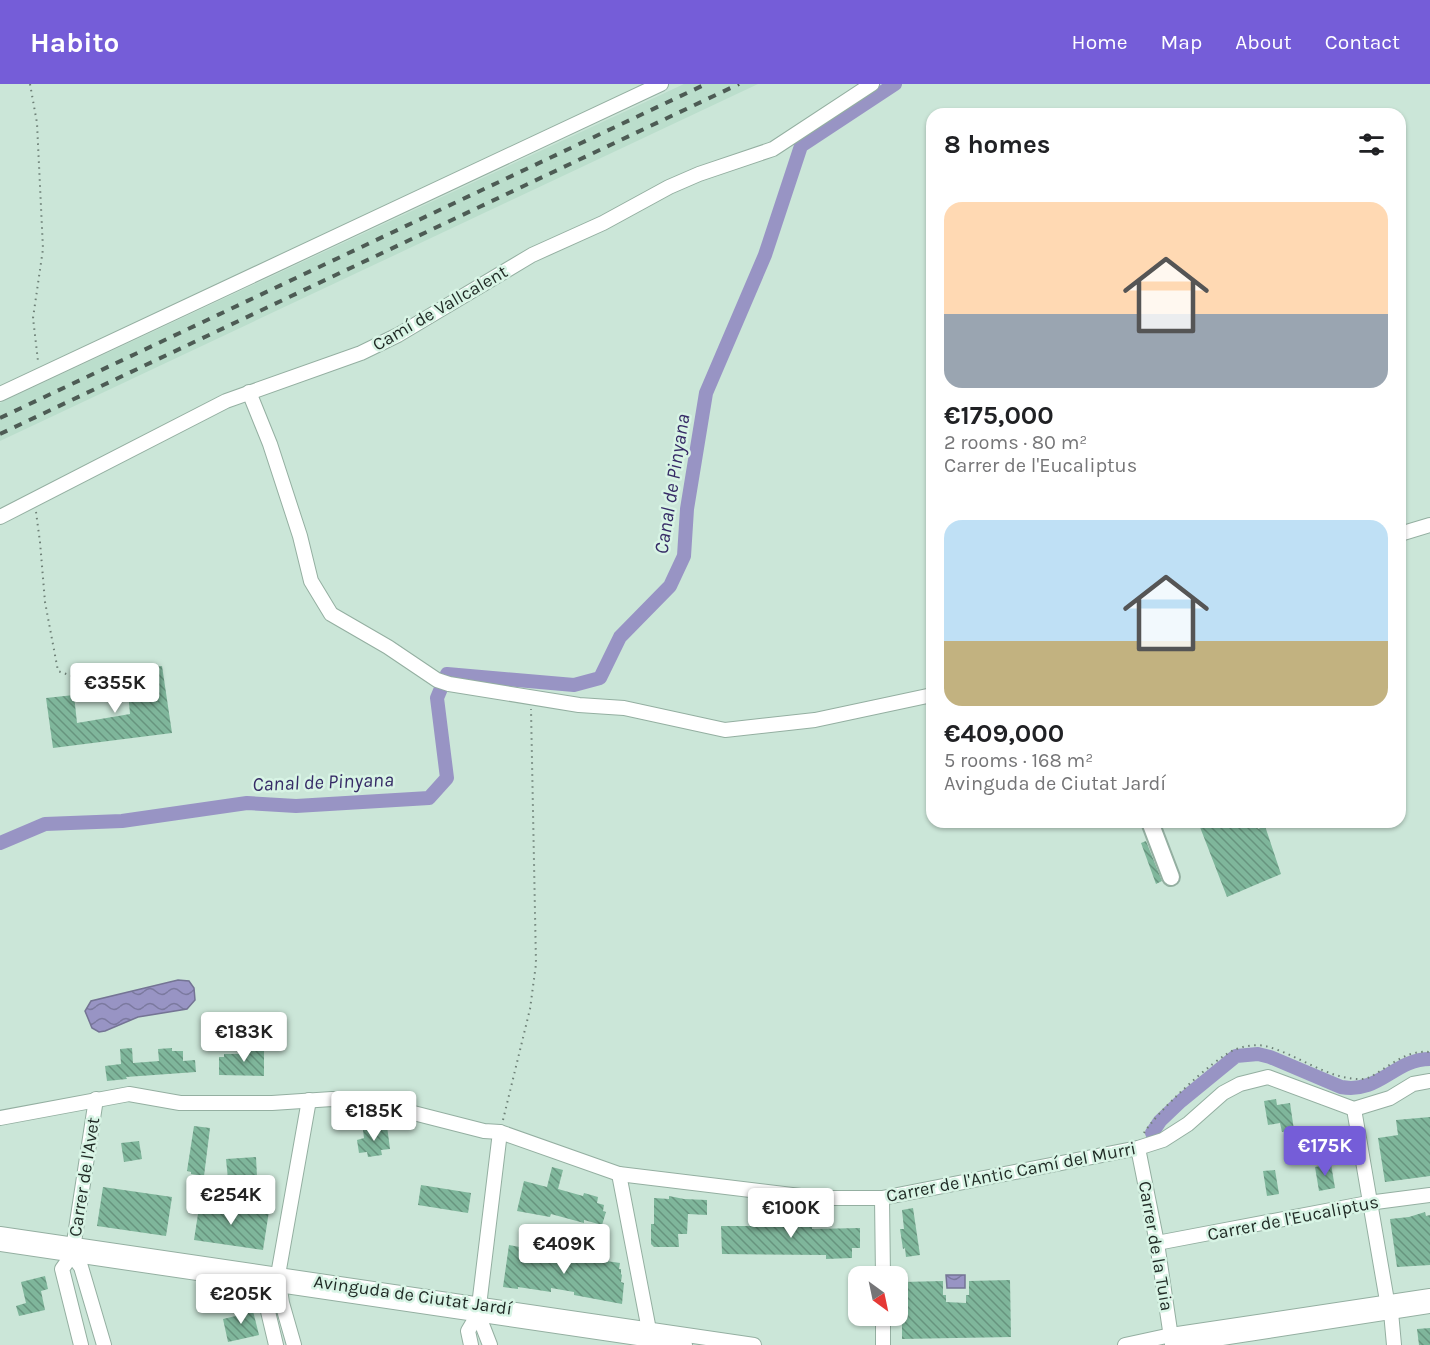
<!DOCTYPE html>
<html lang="en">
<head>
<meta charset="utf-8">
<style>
  body { margin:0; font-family:Karla,sans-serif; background:#f2f2f2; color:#202124; height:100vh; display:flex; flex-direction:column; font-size:22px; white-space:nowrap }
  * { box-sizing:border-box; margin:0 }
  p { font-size:20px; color:#757577 }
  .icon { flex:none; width:33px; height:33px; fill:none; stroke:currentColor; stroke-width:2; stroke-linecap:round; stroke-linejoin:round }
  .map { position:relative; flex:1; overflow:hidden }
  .sheet { position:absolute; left:926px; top:24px; width:480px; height:720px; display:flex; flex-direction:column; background:#fff; border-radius:18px; box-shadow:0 2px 4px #0004 }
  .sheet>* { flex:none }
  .needle { width:39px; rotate:147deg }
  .controls { position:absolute; left:848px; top:1182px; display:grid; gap:12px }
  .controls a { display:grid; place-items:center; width:60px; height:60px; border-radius:12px; background:#fff; box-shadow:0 2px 4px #0004; font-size:30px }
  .price { position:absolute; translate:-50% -51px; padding:0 14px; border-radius:6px; background:#fff; color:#222; font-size:20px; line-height:39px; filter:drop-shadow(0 2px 3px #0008) }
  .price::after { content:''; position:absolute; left:50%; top:36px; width:18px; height:14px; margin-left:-9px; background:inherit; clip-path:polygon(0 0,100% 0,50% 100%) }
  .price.current { background:#755dd8; color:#fff }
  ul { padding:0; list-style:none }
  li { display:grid; align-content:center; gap:12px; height:318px; padding:0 18px }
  li span { display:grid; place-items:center; height:186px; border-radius:18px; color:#555 }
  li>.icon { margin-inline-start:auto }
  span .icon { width:108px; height:108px; fill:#fffc; stroke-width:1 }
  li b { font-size:26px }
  h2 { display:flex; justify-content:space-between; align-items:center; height:72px; padding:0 18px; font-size:26px }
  header { display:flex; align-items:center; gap:36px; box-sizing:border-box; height:84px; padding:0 30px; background:#755dd8; color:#fff }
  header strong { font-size:28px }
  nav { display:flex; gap:33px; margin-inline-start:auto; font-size:21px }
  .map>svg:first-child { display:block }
  .built { fill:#bbdecc }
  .water { fill:url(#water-waves); stroke:#747494; stroke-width:1.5 }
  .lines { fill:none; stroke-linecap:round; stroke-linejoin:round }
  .canal { stroke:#9894c4; stroke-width:14 }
  .building { fill:url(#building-back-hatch) }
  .minor-casing { stroke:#94afa1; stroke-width:16 }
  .tertiary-casing { stroke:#94afa1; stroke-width:20 }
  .path { stroke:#6e8077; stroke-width:2; stroke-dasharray:1.5 4.5; stroke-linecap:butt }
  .minor { stroke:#fff; stroke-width:14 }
  .tertiary { stroke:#fff; stroke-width:16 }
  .rail { stroke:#4d5b54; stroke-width:4; stroke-dasharray:8 8; stroke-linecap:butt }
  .labels { text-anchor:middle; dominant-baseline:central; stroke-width:5; stroke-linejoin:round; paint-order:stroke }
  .street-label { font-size:18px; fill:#1f2924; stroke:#d8f4e5 }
  .water-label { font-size:20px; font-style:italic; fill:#362b66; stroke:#d8f4e5 }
</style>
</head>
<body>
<header>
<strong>Habito</strong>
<nav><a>Home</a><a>Map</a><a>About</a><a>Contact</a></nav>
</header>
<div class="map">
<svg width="1430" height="1261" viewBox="0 0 1430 1261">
  <defs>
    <pattern id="water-waves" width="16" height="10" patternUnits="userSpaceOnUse" patternTransform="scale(1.5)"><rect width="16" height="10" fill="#9894c4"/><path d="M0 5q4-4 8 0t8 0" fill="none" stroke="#7b799f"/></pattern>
    <pattern id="building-back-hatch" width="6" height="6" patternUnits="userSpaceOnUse" patternTransform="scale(1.5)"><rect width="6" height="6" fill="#7fb69b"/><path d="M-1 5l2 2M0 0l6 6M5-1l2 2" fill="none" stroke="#67947e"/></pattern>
  </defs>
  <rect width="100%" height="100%" fill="#cbe6d8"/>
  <polygon class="built" points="684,0 758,0 0,357 0,319"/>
  <g class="water">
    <polygon points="178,896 189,897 194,904 195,916 187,925 138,933 105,947 99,948 92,944 85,927 91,917"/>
    <polygon points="567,1147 589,1150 588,1154 593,1155 592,1160 566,1156"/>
    <polygon points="946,1191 965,1191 965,1204 947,1204"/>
  </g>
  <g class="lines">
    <g class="canal">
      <polyline points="0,759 45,740 122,737 247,719 296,722 429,714 447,694 437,614 447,590 574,601 600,594 620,553 670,502 684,472 687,425 706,309 765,171 801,62 895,0"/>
      <path d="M1152,1049L1160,1037L1181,1017L1236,972L1258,970L1270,973L1341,1003C1380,1010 1394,975 1430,975"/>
    </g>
  </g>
  <g class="building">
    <polygon points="162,582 172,649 53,664 46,614 74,611 77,639 130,630 126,586"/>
    <polygon points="1198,738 1255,738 1258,745 1265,742 1281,790 1227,813"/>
    <polygon points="1146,757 1162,797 1156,800 1141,759"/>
    <polygon points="264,962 264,992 219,991 219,973 224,973 224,970 242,970 242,963"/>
    <polygon points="132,964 133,979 159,977 158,965 172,964 172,967 183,967 183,977 195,976 196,988 126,993 127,995 107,997 105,982 121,980 120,965"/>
    <polygon points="1276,1015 1277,1021 1290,1019 1294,1046 1282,1048 1280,1039 1268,1041 1264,1017"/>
    <polygon points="1430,1033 1430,1092 1385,1098 1378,1054 1398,1051 1396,1036"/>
    <polygon points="194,1042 210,1044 204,1092 191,1090 191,1088 187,1087"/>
    <polygon points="387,1042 390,1065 381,1066 382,1071 368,1073 367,1068 359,1069 357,1056 364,1054 363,1046"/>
    <polygon points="139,1057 142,1075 124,1078 121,1059"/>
    <polygon points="256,1073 257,1093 228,1095 226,1075"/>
    <polygon points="1331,1080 1335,1104 1319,1107 1315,1083"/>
    <polygon points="552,1083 563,1086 558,1105 583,1112 584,1109 598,1113 597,1119 604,1121 603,1127 606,1128 602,1141 584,1136 584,1139 551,1130 550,1133 517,1127 524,1097 547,1103"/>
    <polygon points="1275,1086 1279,1110 1267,1112 1263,1087"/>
    <polygon points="421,1101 471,1109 468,1129 418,1121"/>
    <polygon points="103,1103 172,1113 166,1152 97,1142"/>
    <polygon points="669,1112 684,1115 707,1116 707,1131 688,1130 687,1150 678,1150 679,1163 654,1163 651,1160 651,1140 654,1140 654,1114 669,1115"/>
    <polygon points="200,1117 269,1127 263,1166 194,1156"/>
    <polygon points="913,1124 920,1171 906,1173 905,1164 903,1165 900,1145 904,1145 902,1126"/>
    <polygon points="793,1127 812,1127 812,1145 860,1144 860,1164 852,1164 852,1174 826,1175 826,1171 722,1170 721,1142 773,1142 775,1138 793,1137"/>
    <polygon points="1425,1128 1426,1132 1430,1131 1430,1181 1397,1183 1390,1135 1409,1133"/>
    <polygon points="509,1161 556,1170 556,1173 579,1177 579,1173 620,1179 619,1185 621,1185 621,1190 622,1191 621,1198 624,1199 622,1220 574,1211 574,1208 551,1204 551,1208 518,1203 518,1205 503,1203"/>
    <polygon points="45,1192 48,1205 41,1207 45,1226 19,1232 16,1222 26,1219 21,1198"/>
    <polygon points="1010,1196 1011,1253 902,1255 902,1198 943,1197 943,1211 946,1211 946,1218 966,1219 966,1211 969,1211 969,1197"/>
    <polygon points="242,1222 252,1223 259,1251 228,1258 223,1235 240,1231"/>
    <polygon points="1430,1244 1430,1261 1419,1261 1417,1245"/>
  </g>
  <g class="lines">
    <defs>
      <g id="minor">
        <polyline points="249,308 270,360 300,452 311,497 331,530 388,563 437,596 449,600 579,621 624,624 725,646 815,636 932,611"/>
        <polyline points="0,310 661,0"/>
        <polyline points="0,433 226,317 361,269 398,251 532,171 603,139 669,103 699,90 773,65 872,0"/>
        <polyline points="1400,450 1430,441"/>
        <polyline points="1354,1025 1387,1217 1391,1228 1394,1261"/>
        <polyline points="0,1034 129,1010 180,1019 272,1019 332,1015 386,1022 484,1047 500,1048 619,1090 817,1114 882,1114 1138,1064 1163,1056 1188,1040 1223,1009 1240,1000 1268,993 1354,1025 1390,1014 1413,1000 1430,997"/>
        <polyline points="1138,1064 1157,1159 1172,1260"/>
        <polyline points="619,1090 649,1246 652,1252"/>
        <polyline points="882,1114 883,1192"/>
        <polyline points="0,1150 754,1261"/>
        <polyline points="1157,1159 1368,1119 1430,1111"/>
        <polyline points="0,1160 685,1261"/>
        <polyline points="72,1171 81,1183 104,1261"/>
        <polyline points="883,1232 883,1261"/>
        <polyline points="81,1261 62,1185 72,1171 96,1015"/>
        <polyline points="276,1261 266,1219 279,1201"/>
        <polyline points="294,1261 282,1219 278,1191 309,1016"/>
        <polyline points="471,1261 468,1247 478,1230"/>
        <polyline points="490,1261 478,1230 500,1048"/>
        <polyline points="1125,1261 1171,1251 1430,1212"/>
        <polyline points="1177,1261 1430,1222"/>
      </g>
      <polyline id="tertiary" points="1150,738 1171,793"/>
    </defs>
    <use href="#minor" class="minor-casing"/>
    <use href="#tertiary" class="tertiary-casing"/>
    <g class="path">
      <polyline points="30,0 37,39 43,165 33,234 38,277"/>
      <polyline points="36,428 40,458 45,518 58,587 110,606"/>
      <polyline points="503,1036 530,925 536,880 531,625"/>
      <path d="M1144,1049C1156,1029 1213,975 1234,966C1243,962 1255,960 1265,962C1298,970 1329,997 1364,995C1370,994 1375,990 1380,987C1396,977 1410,966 1430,968"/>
    </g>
    <use href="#minor" class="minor"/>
    <use href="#tertiary" class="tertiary"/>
    <g class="rail">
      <polyline points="0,334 706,0"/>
      <polyline points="0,350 739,0"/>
    </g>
  </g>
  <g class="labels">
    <g class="street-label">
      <text transform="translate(440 224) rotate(-30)">Camí de Vallcalent</text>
      <text transform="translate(1011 1088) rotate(-11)">Carrer de l'Antic Camí del Murri</text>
      <text transform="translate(84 1093) rotate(-81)">Carrer de l'Avet</text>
      <text transform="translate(1293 1134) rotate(-11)">Carrer de l'Eucaliptus</text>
      <text transform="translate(1156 1162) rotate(80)">Carrer de la Tuia</text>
      <text transform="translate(413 1211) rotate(8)">Avinguda de Ciutat Jardí</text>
    </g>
    <g class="water-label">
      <text transform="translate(672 400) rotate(-81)">Canal de Pinyana</text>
      <text transform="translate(323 698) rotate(-2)">Canal de Pinyana</text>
    </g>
  </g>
</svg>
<div class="controls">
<a><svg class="needle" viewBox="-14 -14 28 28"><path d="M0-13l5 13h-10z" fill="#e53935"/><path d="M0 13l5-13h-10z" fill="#757577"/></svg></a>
</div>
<b class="price" style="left:115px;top:630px">€355K</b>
<b class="price" style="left:244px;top:979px">€183K</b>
<b class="price" style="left:374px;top:1058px">€185K</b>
<b class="price current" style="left:1325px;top:1093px">€175K</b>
<b class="price" style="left:231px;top:1142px">€254K</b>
<b class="price" style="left:791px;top:1155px">€100K</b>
<b class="price" style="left:564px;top:1191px">€409K</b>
<b class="price" style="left:241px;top:1241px">€205K</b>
<section class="sheet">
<h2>8 homes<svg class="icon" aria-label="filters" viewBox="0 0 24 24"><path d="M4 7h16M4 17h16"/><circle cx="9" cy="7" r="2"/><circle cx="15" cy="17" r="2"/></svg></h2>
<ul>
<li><span style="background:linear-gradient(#ffd9b3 60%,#9aa5b1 0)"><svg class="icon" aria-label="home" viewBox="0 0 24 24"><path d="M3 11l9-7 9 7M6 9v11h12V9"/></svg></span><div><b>€175,000</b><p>2 rooms · 80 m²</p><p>Carrer de l'Eucaliptus</p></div></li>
<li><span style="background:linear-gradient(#bfe0f5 65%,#c2b280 0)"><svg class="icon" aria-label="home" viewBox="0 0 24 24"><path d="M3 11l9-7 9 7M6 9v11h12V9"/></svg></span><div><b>€409,000</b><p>5 rooms · 168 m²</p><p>Avinguda de Ciutat Jardí</p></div></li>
</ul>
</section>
</div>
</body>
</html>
